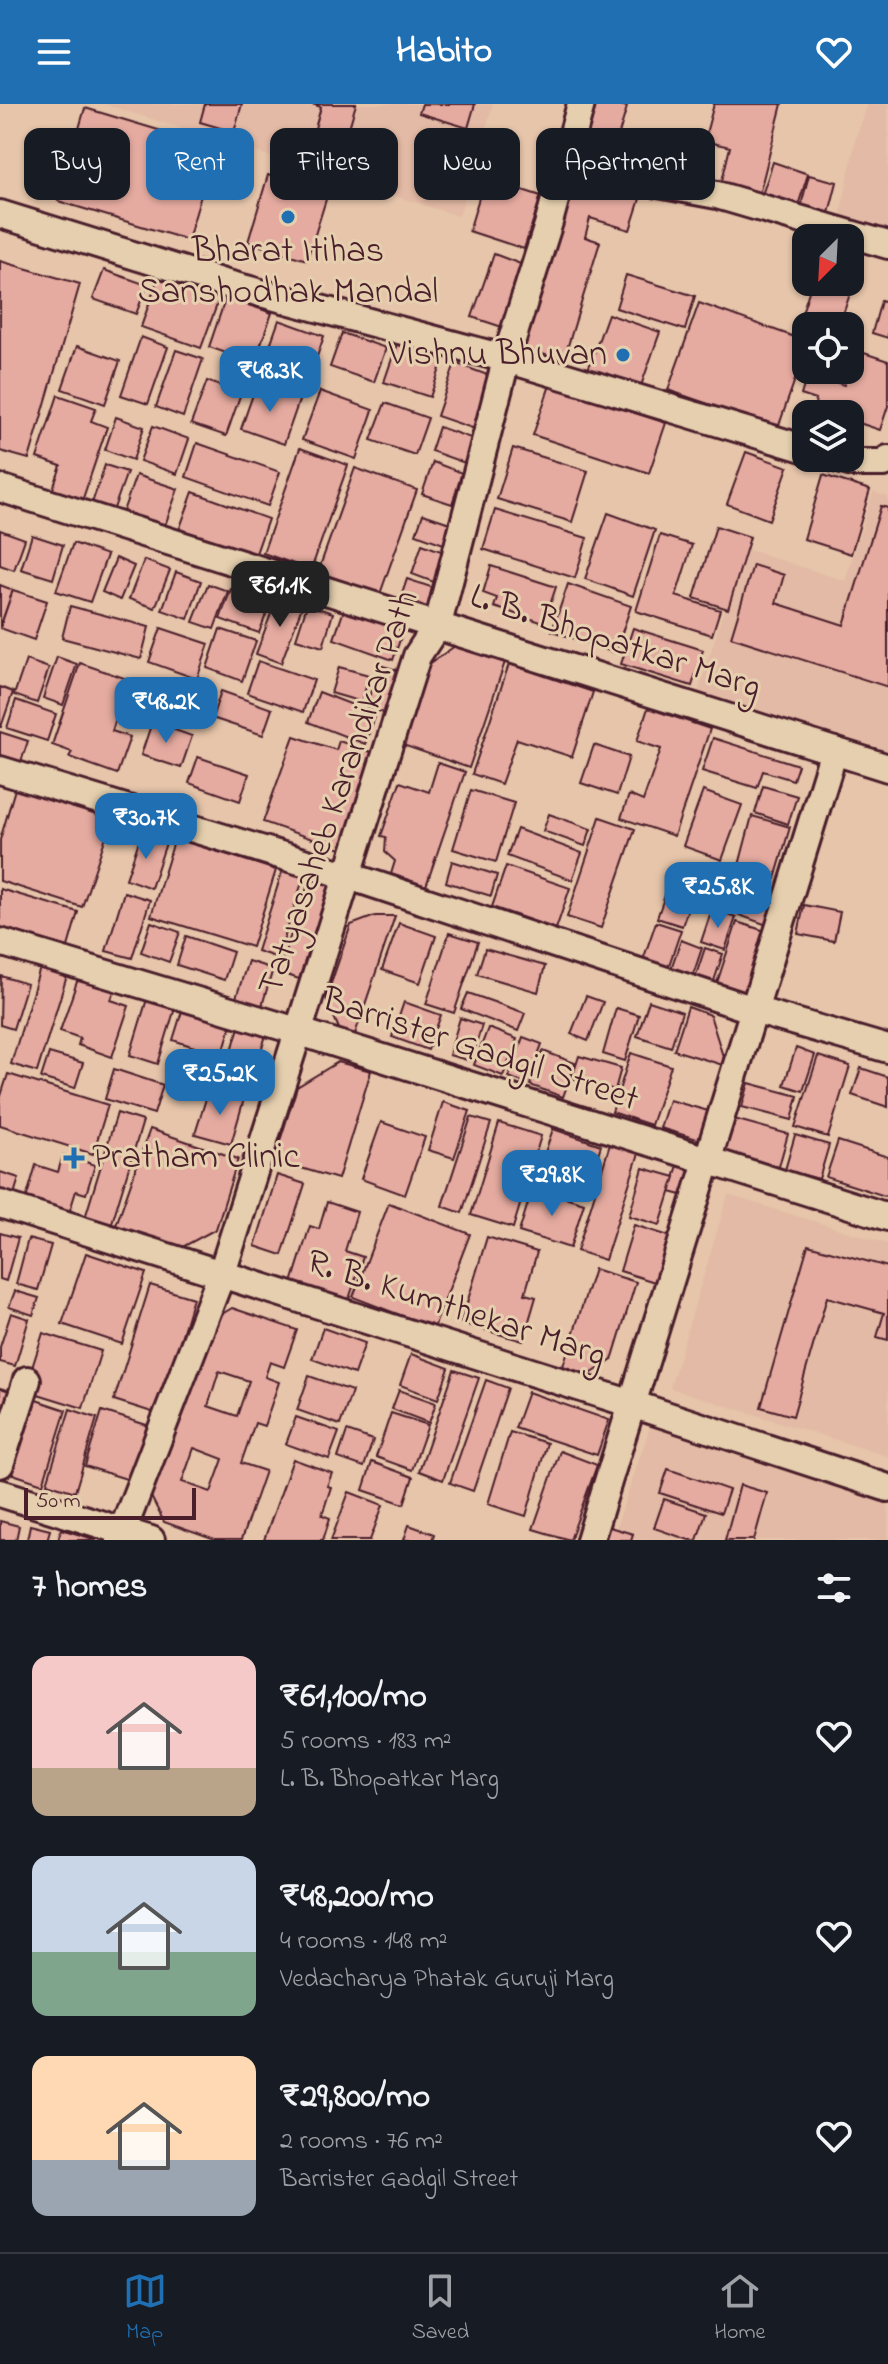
<!DOCTYPE html>
<html lang="en">
<head>
<meta charset="utf-8">
<style>
  body { margin:0; font-family:"Indie Flower",sans-serif; background:#242831; color:#f1f3f6; height:100vh; display:flex; flex-direction:column; font-size:30px; white-space:nowrap }
  * { box-sizing:border-box; margin:0 }
  p { font-size:26px; color:#9ea1a6 }
  .icon { flex:none; width:44px; height:44px; fill:none; stroke:currentColor; stroke-width:2; stroke-linecap:round; stroke-linejoin:round }
  .map { position:relative; height:1436px; overflow:hidden }
  .sheet { display:flex; flex-direction:column; background:#171b24; flex:1 }
  .sheet>* { flex:none }
  .top-card { position:absolute; left:24px; top:24px; width:840px; height:72px; display:flex; gap:16px }
  .needle { width:52px; rotate:204deg }
  .tools { position:absolute; left:792px; top:120px; display:grid; gap:16px }
  .tools a { display:grid; place-items:center; width:72px; height:72px; border-radius:16px; background:#171b24; box-shadow:0 2px 6px #0004; font-size:40px }
  .scale { position:absolute; left:24px; bottom:20px; width:172px; box-sizing:border-box; padding-left:8px; border:4px solid #4a1f2b; border-top:0; font-size:22px; line-height:28px; white-space:nowrap; color:#4a1f2b; -webkit-text-stroke:6px #e5cfae; paint-order:stroke }
  .price { position:absolute; translate:-50% -68px; padding:0 18px; border-radius:16px; background:#1f6fb2; color:#fff; font-size:26px; line-height:52px; filter:drop-shadow(0 2px 4px #0008) }
  .price::after { content:''; position:absolute; left:50%; top:48px; width:24px; height:18px; margin-left:-12px; background:inherit; clip-path:polygon(0 0,100% 0,50% 100%) }
  .price.on { background:#222; color:#fff }
  ul { padding:0; list-style:none }
  li { display:flex; align-items:center; gap:24px; height:200px; padding:0 32px }
  li span { display:grid; place-items:center; flex:none; width:224px; height:160px; border-radius:16px; color:#555 }
  li>.icon { margin-inline-start:auto }
  span .icon { width:96px; height:96px; fill:#fffc; stroke-width:1 }
  li b { font-size:34px }
  h2 { display:flex; justify-content:space-between; align-items:center; height:96px; padding:0 32px; font-size:34px }
  .chip { padding:0 28px; border-radius:16px; background:#171b24; box-shadow:0 2px 6px #0004; font-size:28px; line-height:72px }
  .chip.on { background:#1f6fb2; color:#fff }
  header { display:flex; justify-content:space-between; align-items:center; height:104px; padding:0 32px; background:#1f6fb2; color:#fff; font-size:36px; font-weight:800 }
  .tabs { display:flex; justify-content:space-around; align-items:center; height:112px; border-top:2px solid #363941; background:#171b24; font-size:22px; color:#9ea1a6 }
  .tabs a { display:grid; justify-items:center; gap:4px }
  .tabs .on { color:#1f6fb2 }
  .map>svg:first-child { display:block }
  .built { fill:#e3baa5 }
  .building { fill:#e5aba0; stroke:#4a1f2b; stroke-width:2; fill-rule:evenodd }
  .lines { fill:none; stroke-linecap:round; stroke-linejoin:round }
  .minor-casing { stroke:#4a1f2b; stroke-width:32 }
  .minor { stroke:#e5cfae; stroke-width:26 }
  .poi-dot { fill:#1f6fb2; stroke:#e5cfae; stroke-width:3 }
  .labels { text-anchor:middle; dominant-baseline:central; stroke-width:6; stroke-linejoin:round; paint-order:stroke }
  .poi-label { font-size:36px; fill:#4a1f2b; stroke:#e5cfae }
  .street-label { font-size:36px; fill:#4a1f2b; stroke:#e5cfae }
</style>
</head>
<body>
<header><svg class="icon" aria-label="menu" viewBox="0 0 24 24"><path d="M4 6h16M4 12h16M4 18h16"/></svg>Habito<svg class="icon" aria-label="heart" viewBox="0 0 24 24"><path d="M12 20l-8-8c-3-5 5-10 8-4 3-6 11-1 8 4z"/></svg></header>
<div class="map">
<svg width="888" height="1436" viewBox="0 0 888 1436">
  <rect width="100%" height="100%" fill="#e6c5aa"/>
  <filter id="ink" filterUnits="userSpaceOnUse"><feTurbulence type="fractalNoise" baseFrequency=".0125" numOctaves="2"/><feDisplacementMap in="SourceGraphic" scale="16" xChannelSelector="R" yChannelSelector="G"/><feConvolveMatrix kernelMatrix="1 2 1 2 8 2 1 2 1" color-interpolation-filters="sRGB"/></filter>
  <g filter="url(#ink)">
    <g class="built">
      <polygon points="104,0 493,0 459,112"/>
      <polygon points="868,0 888,0 888,131 840,114 856,33"/>
      <polygon points="873,388 888,393 888,649 698,589 743,444 845,477"/>
      <polygon points="728,1091 888,1140 888,1352 670,1284"/>
      <polygon points="650,1323 888,1401 888,1436 612,1436"/>
    </g>
    <g class="building">
      <polygon points="205,0 242,0 234,28 200,18"/>
      <polygon points="312,0 356,0 339,58 308,49 321,3"/>
      <polygon points="422,0 475,0 468,24 419,9"/>
      <polygon points="590,0 617,0 627,3 609,63 573,53"/>
      <polygon points="714,0 782,0 758,95 720,85 730,43 704,37"/>
      <polygon points="85,4 215,43 188,136 58,97"/>
      <polygon points="773,58 808,70 796,108 760,97"/>
      <polygon points="268,71 328,89 307,156 248,138"/>
      <polygon points="809,71 837,78 828,113 800,105"/>
      <polygon points="485,74 541,92 524,145 469,127"/>
      <polygon points="576,75 640,95 630,126 590,114 585,133 600,138 562,261 522,248"/>
      <polygon points="494,150 526,162 505,224 472,213"/>
      <polygon points="850,155 861,158 839,222 831,222 801,212 812,178 850,178"/>
      <polygon points="0,157 80,180 29,355 0,347"/>
      <polygon points="104,166 147,181 136,210 93,195"/>
      <polygon points="626,171 695,192 685,226 616,204"/>
      <polygon points="158,174 219,195 201,244 141,223"/>
      <polygon points="226,193 272,209 254,259 209,243"/>
      <polygon points="881,197 888,199 888,234 872,229"/>
      <polygon points="699,199 806,237 806,244 778,324 668,286"/>
      <polygon points="608,210 660,228 637,293 585,274"/>
      <polygon points="279,216 324,232 305,288 259,272"/>
      <polygon points="342,229 386,244 374,278 330,263"/>
      <polygon points="141,233 168,243 148,300 121,291"/>
      <polygon points="397,240 443,256 430,293 384,278"/>
      <polygon points="77,242 120,257 105,300 62,285"/>
      <polygon points="176,246 203,255 183,313 156,303"/>
      <polygon points="855,246 888,257 888,302 880,326 850,316 850,310 812,310 816,296 801,291 808,269 844,281"/>
      <polygon points="455,259 493,273 475,325 437,312"/>
      <polygon points="207,277 241,289 226,332 191,320"/>
      <polygon points="257,279 300,294 284,340 241,325"/>
      <polygon points="550,281 666,319 649,369 533,331"/>
      <polygon points="320,287 373,306 356,355 302,336"/>
      <polygon points="58,291 96,304 91,317 107,323 80,403 50,393 61,362 37,354"/>
      <polygon points="385,299 428,314 415,351 371,336"/>
      <polygon points="116,313 144,323 133,356 105,346"/>
      <polygon points="153,322 189,335 177,370 140,357"/>
      <polygon points="439,323 474,335 465,359 431,347"/>
      <polygon points="197,339 280,368 268,402 186,373"/>
      <polygon points="300,344 348,361 311,466 263,449"/>
      <polygon points="513,344 588,367 572,418 497,395"/>
      <polygon points="746,348 788,363 769,416 727,400"/>
      <polygon points="433,358 462,369 452,400 422,390"/>
      <polygon points="105,361 127,368 112,410 91,402"/>
      <polygon points="355,364 417,386 380,490 318,468"/>
      <polygon points="136,371 178,385 163,427 121,413"/>
      <polygon points="823,371 870,386 851,450 804,435"/>
      <polygon points="193,388 268,415 254,455 178,429"/>
      <polygon points="881,402 888,404 888,583 731,533 753,461 784,471 776,499 844,521"/>
      <polygon points="495,406 587,434 575,474 483,445"/>
      <polygon points="608,409 655,426 633,492 585,475"/>
      <polygon points="423,410 456,421 449,442 416,430"/>
      <polygon points="716,422 750,433 728,505 694,494"/>
      <polygon points="0,426 25,435 14,466 0,461"/>
      <polygon points="32,431 63,441 53,475 21,465"/>
      <polygon points="660,431 692,441 676,492 720,506 712,531 636,507"/>
      <polygon points="73,439 107,451 90,498 56,487"/>
      <polygon points="422,440 449,450 439,480 412,470"/>
      <polygon points="116,454 134,462 120,496 102,488"/>
      <polygon points="144,456 170,466 155,504 129,495"/>
      <polygon points="491,462 556,483 544,519 494,503 497,494 483,489"/>
      <polygon points="176,468 201,477 188,515 162,506"/>
      <polygon points="407,475 440,486 432,508 400,496"/>
      <polygon points="208,480 228,487 214,525 193,518"/>
      <polygon points="568,480 631,502 615,549 552,527"/>
      <polygon points="0,481 13,486 0,523"/>
      <polygon points="231,485 270,500 259,529 220,515"/>
      <polygon points="13,486 47,497 34,536 0,524"/>
      <polygon points="278,491 303,500 281,559 256,550"/>
      <polygon points="307,501 333,509 323,543 296,535"/>
      <polygon points="70,502 149,523 141,555 62,534"/>
      <polygon points="345,503 404,524 393,556 334,535"/>
      <polygon points="161,524 209,540 197,575 149,558"/>
      <polygon points="633,524 703,546 692,582 621,560"/>
      <polygon points="220,525 256,537 242,577 207,564"/>
      <polygon points="455,542 505,558 469,664 397,639 422,565"/>
      <polygon points="57,553 77,560 63,601 43,594"/>
      <polygon points="26,556 49,564 37,599 14,591"/>
      <polygon points="258,557 314,576 303,608 247,589"/>
      <polygon points="80,559 148,582 143,596 137,594 130,613 118,608 112,627 130,633 117,670 69,653 72,648 52,641"/>
      <polygon points="509,560 593,588 572,653 517,635 501,680 472,670"/>
      <polygon points="379,561 397,566 384,609 366,603"/>
      <polygon points="339,563 369,571 362,598 331,589"/>
      <polygon points="0,583 13,588 1,623 0,623"/>
      <polygon points="221,587 272,605 263,631 212,614"/>
      <polygon points="319,588 376,610 365,640 308,618"/>
      <polygon points="16,596 56,610 47,637 7,624"/>
      <polygon points="648,604 710,625 674,732 621,714 629,691 643,697 661,645 637,637"/>
      <polygon points="152,618 192,632 181,664 141,651"/>
      <polygon points="0,628 28,637 21,658 0,651"/>
      <polygon points="294,632 336,646 339,637 374,649 341,745 263,718"/>
      <polygon points="713,634 798,661 793,676 763,667 757,684 702,667"/>
      <polygon points="594,641 629,653 617,691 581,679"/>
      <polygon points="198,653 249,670 240,697 189,679"/>
      <polygon points="438,659 465,668 426,782 391,770 395,757 385,748 386,733 381,732 400,678 429,688"/>
      <polygon points="17,678 114,709 82,803 0,777 0,736"/>
      <polygon points="763,682 797,692 788,720 755,709"/>
      <polygon points="471,686 514,699 496,758 453,745"/>
      <polygon points="703,687 742,701 722,756 683,742"/>
      <polygon points="549,710 591,725 585,742 543,727"/>
      <polygon points="752,712 790,723 775,775 738,765"/>
      <polygon points="600,713 635,725 601,824 567,813"/>
      <polygon points="517,725 582,749 572,776 507,752"/>
      <polygon points="141,731 166,739 151,784 126,775"/>
      <polygon points="175,734 276,766 252,843 151,812"/>
      <polygon points="452,757 497,771 491,792 446,778"/>
      <polygon points="506,762 570,784 556,825 492,803"/>
      <polygon points="726,764 749,771 737,809 714,801"/>
      <polygon points="283,765 304,772 278,854 257,847"/>
      <polygon points="311,772 332,779 299,875 278,868"/>
      <polygon points="670,777 695,785 682,822 657,814"/>
      <polygon points="750,778 779,787 767,821 739,811"/>
      <polygon points="0,785 78,808 68,843 0,823"/>
      <polygon points="124,788 150,796 132,854 106,847"/>
      <polygon points="804,801 840,808 834,837 798,830"/>
      <polygon points="712,805 736,813 725,846 701,838"/>
      <polygon points="375,812 395,812 353,936 342,932 326,894 351,821"/>
      <polygon points="151,818 180,828 169,858 141,848"/>
      <polygon points="656,818 681,826 665,873 640,865"/>
      <polygon points="737,818 765,827 741,897 714,888"/>
      <polygon points="399,819 436,832 420,879 382,866"/>
      <polygon points="449,829 478,838 454,909 426,900"/>
      <polygon points="186,832 233,848 224,876 177,861"/>
      <polygon points="681,836 702,844 689,883 667,876"/>
      <polygon points="705,844 723,850 710,889 692,883"/>
      <polygon points="485,845 545,862 538,888 477,870"/>
      <polygon points="248,857 273,865 261,905 235,897"/>
      <polygon points="40,864 67,872 37,968 11,960"/>
      <polygon points="80,869 116,881 111,896 129,902 112,953 78,941 80,934 60,927"/>
      <polygon points="1,872 27,880 13,925 0,921"/>
      <polygon points="468,889 525,909 518,927 461,905"/>
      <polygon points="586,892 603,898 588,937 571,930"/>
      <polygon points="147,895 175,904 158,960 130,951"/>
      <polygon points="649,897 682,908 671,943 637,932"/>
      <polygon points="404,898 441,911 428,946 392,933"/>
      <polygon points="688,903 710,911 726,962 674,946"/>
      <polygon points="616,904 639,911 625,957 603,950"/>
      <polygon points="182,907 231,922 222,952 173,936"/>
      <polygon points="460,914 482,921 471,957 449,951"/>
      <polygon points="239,923 266,931 250,985 223,977"/>
      <polygon points="488,924 517,935 503,972 474,961"/>
      <polygon points="523,933 542,940 527,980 509,973"/>
      <polygon points="796,944 815,951 803,987 784,981"/>
      <polygon points="543,947 575,959 563,993 530,981"/>
      <polygon points="49,949 83,959 75,984 41,974"/>
      <polygon points="631,949 671,962 651,1021 612,1008"/>
      <polygon points="579,952 621,964 615,986 572,974"/>
      <polygon points="818,952 850,962 828,1033 795,1023"/>
      <polygon points="338,958 371,967 338,1075 274,1056 297,983"/>
      <polygon points="861,964 888,973 888,1003 852,991"/>
      <polygon points="114,965 163,981 154,1010 105,995"/>
      <polygon points="8,970 108,1001 93,1050 0,1021 0,995"/>
      <polygon points="749,979 798,992 792,1016 742,1003"/>
      <polygon points="209,985 244,995 231,1040 195,1030"/>
      <polygon points="669,996 712,1008 704,1037 660,1024"/>
      <polygon points="443,998 470,1007 454,1054 428,1046"/>
      <polygon points="117,1009 143,1017 111,1122 85,1114"/>
      <polygon points="471,1013 491,1019 462,1109 442,1102"/>
      <polygon points="734,1015 788,1030 778,1066 724,1050"/>
      <polygon points="381,1018 425,1033 405,1091 361,1075"/>
      <polygon points="499,1019 541,1032 513,1124 471,1111"/>
      <polygon points="150,1025 238,1055 216,1125 177,1146 115,1124"/>
      <polygon points="553,1025 601,1041 587,1085 538,1069"/>
      <polygon points="795,1031 829,1041 819,1075 785,1066"/>
      <polygon points="838,1037 888,1053 888,1093 826,1073"/>
      <polygon points="610,1040 639,1049 605,1156 577,1147"/>
      <polygon points="63,1051 95,1061 86,1090 76,1087 67,1116 24,1102 36,1061 58,1068"/>
      <polygon points="680,1054 698,1060 689,1093 670,1088"/>
      <polygon points="643,1064 675,1073 660,1121 629,1112"/>
      <polygon points="0,1068 19,1074 12,1097 0,1093"/>
      <polygon points="277,1071 305,1080 282,1151 255,1142"/>
      <polygon points="533,1083 584,1099 570,1144 519,1128"/>
      <polygon points="327,1098 357,1108 345,1147 363,1153 348,1198 292,1179 310,1122 319,1125"/>
      <polygon points="389,1099 470,1130 434,1224 353,1193"/>
      <polygon points="634,1121 672,1133 658,1179 620,1167"/>
      <polygon points="0,1129 18,1134 6,1177 0,1175"/>
      <polygon points="487,1133 537,1148 525,1190 536,1193 523,1237 461,1219"/>
      <polygon points="28,1135 51,1141 38,1186 16,1180"/>
      <polygon points="808,1141 888,1163 888,1236 877,1233 884,1209 827,1193 793,1312 761,1303"/>
      <polygon points="86,1149 146,1169 122,1240 62,1220"/>
      <polygon points="594,1165 636,1178 612,1256 589,1271 563,1262"/>
      <polygon points="150,1181 193,1194 158,1310 114,1296"/>
      <polygon points="15,1187 39,1194 33,1211 9,1203"/>
      <path d="M232,1204L297,1226L284,1263L270,1258L265,1273L279,1278L264,1322L255,1319L241,1359L265,1367L241,1436H215L164,1418L146,1383L202,1222ZM219,1267L249,1277L237,1312L208,1302ZM194,1344L223,1355L211,1388L182,1378Z"/>
      <polygon points="11,1209 29,1215 15,1262 0,1258 0,1243"/>
      <polygon points="323,1224 365,1239 354,1270 312,1255"/>
      <polygon points="43,1229 101,1247 83,1304 25,1286"/>
      <polygon points="411,1250 449,1264 438,1295 400,1281"/>
      <polygon points="454,1266 479,1274 443,1376 419,1367"/>
      <polygon points="309,1272 352,1287 340,1321 297,1306"/>
      <polygon points="486,1276 508,1284 473,1387 450,1379"/>
      <polygon points="0,1284 10,1287 0,1317"/>
      <polygon points="399,1286 436,1299 429,1319 392,1305"/>
      <polygon points="528,1288 609,1316 597,1351 515,1324"/>
      <polygon points="27,1293 66,1306 43,1380 4,1367"/>
      <polygon points="70,1305 97,1314 75,1388 47,1379"/>
      <polygon points="102,1307 153,1323 136,1378 85,1362"/>
      <polygon points="391,1309 428,1321 412,1366 376,1353"/>
      <polygon points="296,1313 339,1328 329,1355 286,1340"/>
      <polygon points="347,1327 373,1336 364,1363 338,1354"/>
      <polygon points="510,1328 547,1339 526,1412 488,1400"/>
      <polygon points="560,1347 597,1361 570,1436 533,1425"/>
      <polygon points="293,1355 332,1369 327,1382 331,1383 322,1411 330,1414 323,1436 264,1436"/>
      <polygon points="372,1358 413,1373 404,1400 363,1386"/>
      <polygon points="668,1365 729,1386 721,1409 660,1389"/>
      <polygon points="740,1381 767,1389 754,1436 725,1436"/>
      <polygon points="349,1388 383,1401 370,1436 331,1436"/>
      <polygon points="664,1395 706,1409 697,1436 689,1436 654,1424"/>
      <polygon points="0,1417 19,1422 16,1436 0,1436"/>
      <polygon points="30,1421 50,1426 47,1436 27,1436"/>
      <polygon points="409,1421 434,1430 432,1436 404,1436"/>
      <polygon points="606,1422 633,1430 631,1436 602,1436"/>
      <polygon points="61,1425 97,1436 58,1436"/>
    </g>
    <g class="lines">
      <defs>
        <g id="minor">
          <polyline points="567,54 642,77 717,91 888,141"/>
          <polyline points="0,110 220,178 507,255 806,345"/>
          <polyline points="835,354 853,359 884,359 888,355"/>
          <polyline points="0,384 888,664"/>
          <polyline points="0,666 346,771 754,906 888,945"/>
          <polyline points="0,838 297,927 888,1113"/>
          <polyline points="0,1100 632,1300 888,1384"/>
          <polyline points="0,1360 27,1276"/>
          <polyline points="0,1389 151,1436"/>
          <polyline points="119,1436 222,1169 417,552 438,520 509,245 549,118 581,0"/>
          <polyline points="590,1436 834,647"/>
        </g>
      </defs>
      <use href="#minor" class="minor-casing"/>
      <use href="#minor" class="minor"/>
    </g>
  </g>
  <g class="poi-dot">
    <circle cx="288" cy="113" r="8"/>
    <circle cx="623" cy="251" r="8"/>
    <path d="M70 1042h8v8h8v8h-8v8h-8v-8h-8v-8h8z"/>
  </g>
  <g class="labels">
    <g class="poi-label">
      <text x="288" y="148">Bharat Itihas<tspan x="288" dy="41">Sanshodhak Mandal</tspan></text>
      <text x="607" y="251" text-anchor="end">Vishnu Bhuvan</text>
      <text x="92" y="1054" text-anchor="start">Pratham Clinic</text>
    </g>
    <g class="street-label">
      <text transform="translate(615 539) rotate(18)">L. B. Bhopatkar Marg</text>
      <text transform="translate(340 689) rotate(-71)">Tatyasaheb Karandikar Path</text>
      <text transform="translate(480 947) rotate(18)">Barrister Gadgil Street</text>
      <text transform="translate(456 1206) rotate(18)">R. B. Kumthekar Marg</text>
    </g>
  </g>
</svg>
<div class="tools">
<a><svg class="needle" viewBox="-14 -14 28 28"><path d="M0-13l5 13h-10z" fill="#e53935"/><path d="M0 13l5-13h-10z" fill="#9ea1a6"/></svg></a>
<a><svg class="icon" aria-label="locate" viewBox="0 0 24 24"><circle cx="12" cy="12" r="6"/><path d="M12 2v4M12 18v4M2 12h4M18 12h4"/></svg></a>
<a><svg class="icon" aria-label="layers" viewBox="0 0 24 24"><path d="M12 4l9 5-9 5-9-5zM3 14l9 5 9-5"/></svg></a>
</div>
<div class="scale">50 m</div>
<b class="price" style="left:270px;top:310px">₹48.3K</b>
<b class="price on" style="left:280px;top:525px">₹61.1K</b>
<b class="price" style="left:166px;top:641px">₹48.2K</b>
<b class="price" style="left:146px;top:757px">₹30.7K</b>
<b class="price" style="left:718px;top:826px">₹25.8K</b>
<b class="price" style="left:220px;top:1013px">₹25.2K</b>
<b class="price" style="left:552px;top:1114px">₹29.8K</b>
<div class="top-card">
<a class="chip">Buy</a>
<a class="chip on">Rent</a>
<a class="chip">Filters</a>
<a class="chip">New</a>
<a class="chip">Apartment</a>
</div>
</div>
<section class="sheet">
<h2>7 homes<svg class="icon" aria-label="filters" viewBox="0 0 24 24"><path d="M4 7h16M4 17h16"/><circle cx="9" cy="7" r="2"/><circle cx="15" cy="17" r="2"/></svg></h2>
<ul>
<li><span style="background:linear-gradient(#f6c9c9 70%,#b9a48a 0)"><svg class="icon" aria-label="home" viewBox="0 0 24 24"><path d="M3 11l9-7 9 7M6 9v11h12V9"/></svg></span><div><b>₹61,100/mo</b><p>5 rooms · 183 m²</p><p>L. B. Bhopatkar Marg</p></div><svg class="icon" aria-label="heart" viewBox="0 0 24 24"><path d="M12 20l-8-8c-3-5 5-10 8-4 3-6 11-1 8 4z"/></svg></li>
<li><span style="background:linear-gradient(#c9d6e8 60%,#7fa58c 0)"><svg class="icon" aria-label="home" viewBox="0 0 24 24"><path d="M3 11l9-7 9 7M6 9v11h12V9"/></svg></span><div><b>₹48,200/mo</b><p>4 rooms · 148 m²</p><p>Vedacharya Phatak Guruji Marg</p></div><svg class="icon" aria-label="heart" viewBox="0 0 24 24"><path d="M12 20l-8-8c-3-5 5-10 8-4 3-6 11-1 8 4z"/></svg></li>
<li><span style="background:linear-gradient(#ffd9b3 65%,#9aa5b1 0)"><svg class="icon" aria-label="home" viewBox="0 0 24 24"><path d="M3 11l9-7 9 7M6 9v11h12V9"/></svg></span><div><b>₹29,800/mo</b><p>2 rooms · 76 m²</p><p>Barrister Gadgil Street</p></div><svg class="icon" aria-label="heart" viewBox="0 0 24 24"><path d="M12 20l-8-8c-3-5 5-10 8-4 3-6 11-1 8 4z"/></svg></li>
</ul>
</section>
<nav class="tabs">
<a class="on"><svg class="icon" aria-label="map" viewBox="0 0 24 24"><path d="M3 6l6-2 6 2 6-2v14l-6 2-6-2-6 2zM9 4v14M15 6v14"/></svg>Map</a>
<a><svg class="icon" aria-label="saved" viewBox="0 0 24 24"><path d="M7 4h10v16l-5-4-5 4z"/></svg>Saved</a>
<a><svg class="icon" aria-label="home" viewBox="0 0 24 24"><path d="M3 11l9-7 9 7M6 9v11h12V9"/></svg>Home</a>
</nav>
</body>
</html>
